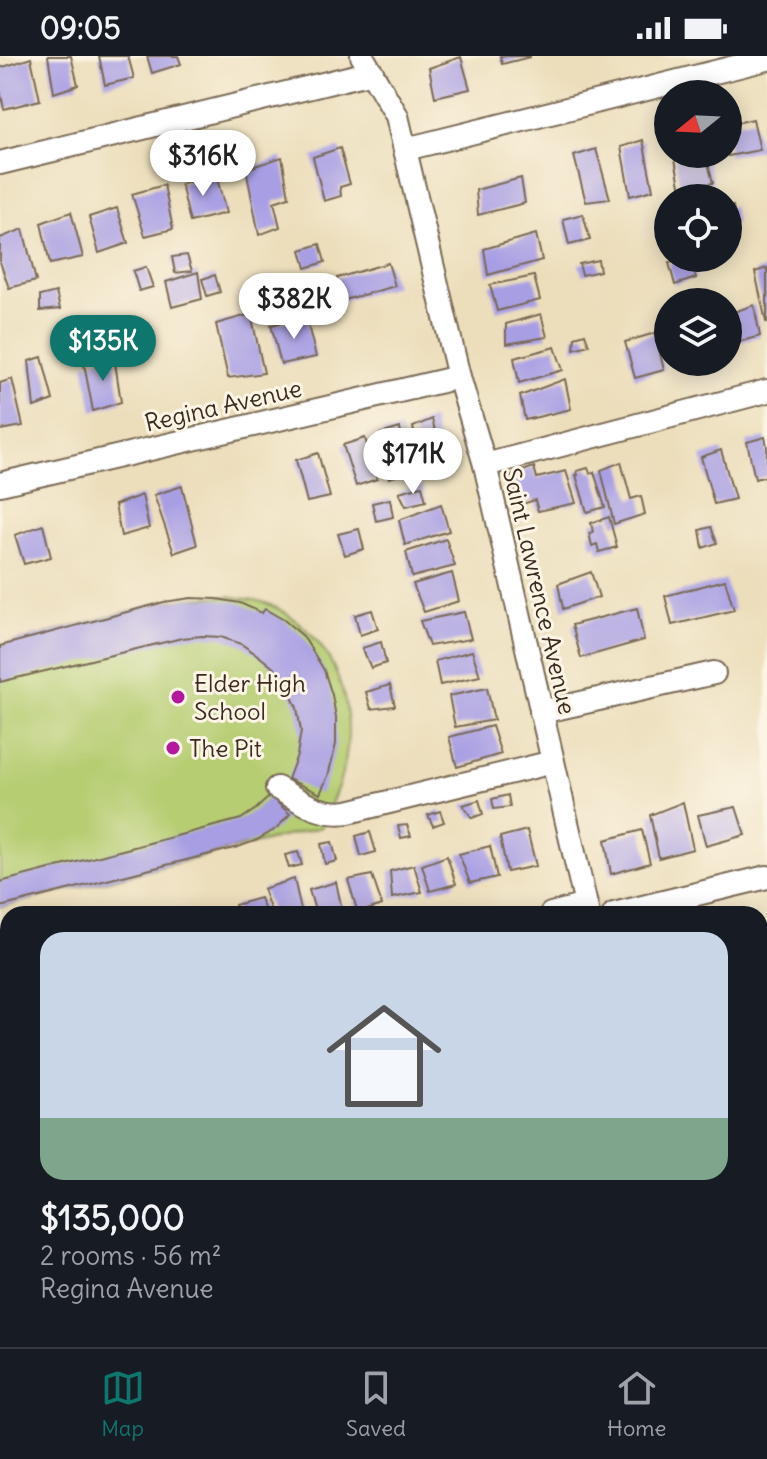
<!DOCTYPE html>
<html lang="en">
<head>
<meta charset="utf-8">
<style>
  body { margin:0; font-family:Delius,sans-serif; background:#20242c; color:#f1f3f6; height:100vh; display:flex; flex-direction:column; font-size:30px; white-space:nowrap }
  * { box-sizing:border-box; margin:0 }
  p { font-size:26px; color:#9ea1a6 }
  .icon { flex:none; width:44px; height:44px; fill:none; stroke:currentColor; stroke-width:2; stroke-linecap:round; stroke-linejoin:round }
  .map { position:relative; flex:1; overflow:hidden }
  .drawer { position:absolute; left:0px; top:850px; width:768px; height:442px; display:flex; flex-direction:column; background:#171b24; border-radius:24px 24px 0 0; box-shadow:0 4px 20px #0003 }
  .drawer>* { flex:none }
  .needle { width:52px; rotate:252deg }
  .controls { position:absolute; left:654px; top:24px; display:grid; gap:16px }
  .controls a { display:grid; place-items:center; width:88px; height:88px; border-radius:50%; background:#171b24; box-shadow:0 4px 20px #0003; font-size:40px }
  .price { position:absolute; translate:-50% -68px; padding:0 18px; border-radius:28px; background:#fff; color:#222; font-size:26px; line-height:52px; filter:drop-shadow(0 2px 4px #0008) }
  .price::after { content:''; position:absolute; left:50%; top:48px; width:24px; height:18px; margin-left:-12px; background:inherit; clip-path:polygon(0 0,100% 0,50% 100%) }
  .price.selected { background:#0f766e; color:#fff }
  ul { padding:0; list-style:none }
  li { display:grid; align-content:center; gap:16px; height:424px; padding:0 40px }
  li span { display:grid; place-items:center; height:248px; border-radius:24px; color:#555 }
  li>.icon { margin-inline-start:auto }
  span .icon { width:144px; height:144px; fill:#fffc; stroke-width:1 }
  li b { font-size:34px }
  .status { display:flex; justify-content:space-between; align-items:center; height:56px; padding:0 40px; background:#171b24; direction:ltr }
  .status svg { height:22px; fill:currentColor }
  .tabs { display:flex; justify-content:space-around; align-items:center; height:112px; border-top:2px solid #363941; background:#171b24; font-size:22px; color:#9ea1a6 }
  .tabs a { display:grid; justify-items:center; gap:4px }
  .tabs .selected { color:#0f766e }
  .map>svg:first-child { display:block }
  .green { fill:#b6cd72; stroke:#787c48; stroke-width:2 }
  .building { fill:#a89ee4 }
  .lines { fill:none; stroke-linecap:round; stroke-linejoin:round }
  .minor-casing { stroke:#796955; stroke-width:26 }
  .minor { stroke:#fff; stroke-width:22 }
  .poi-dot { fill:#b5179e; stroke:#fcf5e5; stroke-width:3 }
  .labels { text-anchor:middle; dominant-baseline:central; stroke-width:6; stroke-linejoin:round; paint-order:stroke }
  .street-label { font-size:24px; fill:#3b2a1e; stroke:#fcf5e5 }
  .poi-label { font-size:24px; fill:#3b2a1e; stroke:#fcf5e5; text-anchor:start }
</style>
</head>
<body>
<div class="status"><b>09:05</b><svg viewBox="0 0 49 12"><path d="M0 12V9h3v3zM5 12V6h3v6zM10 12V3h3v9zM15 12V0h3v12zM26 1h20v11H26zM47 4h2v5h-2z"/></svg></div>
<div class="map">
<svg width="767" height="1291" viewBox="0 0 767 1291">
  <rect width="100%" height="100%" fill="#fcf5e5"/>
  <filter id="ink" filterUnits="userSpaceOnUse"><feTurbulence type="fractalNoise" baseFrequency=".0125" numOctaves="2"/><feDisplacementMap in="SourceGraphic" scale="16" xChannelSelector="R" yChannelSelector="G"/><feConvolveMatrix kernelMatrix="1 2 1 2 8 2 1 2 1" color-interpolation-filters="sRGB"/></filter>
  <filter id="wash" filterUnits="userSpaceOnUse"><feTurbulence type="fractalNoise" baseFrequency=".006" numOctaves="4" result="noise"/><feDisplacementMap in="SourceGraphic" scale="32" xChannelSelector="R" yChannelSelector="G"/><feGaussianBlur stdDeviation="1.8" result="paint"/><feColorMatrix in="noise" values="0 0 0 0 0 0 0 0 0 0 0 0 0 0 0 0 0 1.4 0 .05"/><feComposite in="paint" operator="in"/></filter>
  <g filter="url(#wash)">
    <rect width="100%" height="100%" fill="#ecdebb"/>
    <path class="green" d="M230,540C241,543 255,543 266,547C329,573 358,642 345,706C341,729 329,749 322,771L0,851V590L164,546L191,542Z"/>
    <g id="blocks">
      <g class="building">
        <polygon points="48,0 71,0 78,29 54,37"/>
        <polygon points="99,0 128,0 134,22 105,29"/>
        <polygon points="147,0 178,0 181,8 152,17"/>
        <polygon points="500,0 530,0 530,1 502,8"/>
        <polygon points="461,1 470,33 435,41 429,12"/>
        <polygon points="31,2 40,44 4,53 0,34 0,12"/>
        <polygon points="753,63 760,94 728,100 728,69"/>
        <polygon points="643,84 653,134 630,140 621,91"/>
        <polygon points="340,92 350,128 340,131 341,140 324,145 313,101"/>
        <polygon points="596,93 610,143 586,146 574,100"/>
        <polygon points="674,98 706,98 713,127 681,134"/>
        <polygon points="282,101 289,141 274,146 280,171 259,179 246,113"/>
        <polygon points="216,118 226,157 190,166 181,128"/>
        <polygon points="521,122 525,147 478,159 476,134"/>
        <polygon points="164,129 173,173 145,180 132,138"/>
        <polygon points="733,150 736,167 729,169 728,151"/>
        <polygon points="117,152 128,187 99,197 89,161"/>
        <polygon points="71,156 83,201 50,208 41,167"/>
        <polygon points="583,158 590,184 569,189 563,163"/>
        <polygon points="23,173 36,225 9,232 0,206 0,182"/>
        <polygon points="536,178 542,204 488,219 484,193"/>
        <polygon points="320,188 325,206 306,212 301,194"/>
        <polygon points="187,199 192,215 175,217 172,201"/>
        <polygon points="687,202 690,202 696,222 675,229 669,207"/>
        <polygon points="598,204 600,215 582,219 579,208"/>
        <polygon points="388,207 395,230 341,245 337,222"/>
        <polygon points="146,211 153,231 139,235 133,215"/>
        <polygon points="767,212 767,266 766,266 755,216"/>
        <polygon points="198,216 202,243 172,251 166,226"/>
        <polygon points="215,219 220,236 207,240 202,223"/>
        <polygon points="534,220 540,244 497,255 490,229"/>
        <polygon points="56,236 60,253 40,255 40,240"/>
        <polygon points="754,249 760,280 728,289 728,258"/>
        <polygon points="251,258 264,317 228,322 216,268"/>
        <polygon points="541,258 547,281 506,288 506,268"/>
        <polygon points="306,261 316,301 281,308 271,269"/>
        <polygon points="655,277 664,314 635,322 625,286"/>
        <polygon points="585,278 589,289 574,293 575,281"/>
        <polygon points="555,291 563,314 519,327 514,302"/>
        <polygon points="114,300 121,346 93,355 84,308"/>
        <polygon points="42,301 53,344 34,351 29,305"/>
        <polygon points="12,323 23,370 0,374 0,327"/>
        <polygon points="565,323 571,353 525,364 520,340"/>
        <polygon points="432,363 443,406 421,413 413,371"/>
        <polygon points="400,372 411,415 389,422 380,378"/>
        <polygon points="765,381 767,390 767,420 755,423 747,386"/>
        <polygon points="365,382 377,423 356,430 343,389"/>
        <polygon points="721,394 735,443 714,448 701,401"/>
        <polygon points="318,397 330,441 307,446 296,404"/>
        <polygon points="621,406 631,443 641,440 645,458 614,468 601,414"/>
        <polygon points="534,411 537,422 566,415 576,447 538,455 535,444 519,449 511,419"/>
        <polygon points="588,412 590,417 594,416 605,451 587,456 576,419 578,419 577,415"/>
        <polygon points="182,430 197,489 174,497 154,439"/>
        <polygon points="422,430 426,445 406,450 399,436"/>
        <polygon points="142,439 149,472 121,480 115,449"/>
        <polygon points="390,443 393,461 376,465 372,447"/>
        <polygon points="441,448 449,475 405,489 399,464"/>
        <polygon points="609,461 617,491 599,496 597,488 592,490 589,477 593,476 591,467"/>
        <polygon points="43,469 51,501 24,508 15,479"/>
        <polygon points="711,471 717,487 703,492 700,474"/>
        <polygon points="359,473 364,493 345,499 338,478"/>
        <polygon points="446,483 455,510 412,521 406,496"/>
        <polygon points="591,516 599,541 563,553 558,528"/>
        <polygon points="452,517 459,545 424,556 413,528"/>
        <polygon points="725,524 734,554 672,569 665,540"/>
        <polygon points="191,542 217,543 240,547 262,557 265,553 284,564 303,580 324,614 332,639 336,661 336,688 328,720 320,738 288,723 297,699 301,675 297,652 288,632 276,614 259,600 241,588 221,581 202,580 182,582 0,626 0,590 164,546"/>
        <polygon points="637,552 644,584 581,602 572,569"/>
        <polygon points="372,554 378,573 360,579 355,559"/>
        <polygon points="464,556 471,583 429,590 420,565"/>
        <polygon points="381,586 386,607 371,612 362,592"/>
        <polygon points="472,595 480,620 440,629 435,605"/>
        <polygon points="390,629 395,650 371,653 366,636"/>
        <polygon points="487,632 494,664 455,671 449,640"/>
        <polygon points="492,670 501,698 457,711 449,681"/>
        <polygon points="508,739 510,751 494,753 492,743"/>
        <polygon points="270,740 290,758 277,772 257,784 238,791 0,851 0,826 241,763 256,753"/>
        <polygon points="479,744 483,758 472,762 463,749"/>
        <polygon points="683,746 693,793 659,802 650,759"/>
        <polygon points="736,751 745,779 706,790 698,759"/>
        <polygon points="440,755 444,766 433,770 428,759"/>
        <polygon points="407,769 411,780 401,782 398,770"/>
        <polygon points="527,774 536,810 507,816 500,781"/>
        <polygon points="642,774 650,807 611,818 605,784"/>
        <polygon points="370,776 376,796 361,800 356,780"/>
        <polygon points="332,786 337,805 325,808 321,788"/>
        <polygon points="490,790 497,821 470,827 459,798"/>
        <polygon points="298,796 302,809 289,812 285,799"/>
        <polygon points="447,800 456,828 430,835 422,809"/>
        <polygon points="414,809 422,836 392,842 390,815"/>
        <polygon points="372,819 382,849 358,857 348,824"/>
        <polygon points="294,823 302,858 272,858 263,833"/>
        <polygon points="336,826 343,858 316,858 309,834"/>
        <polygon points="260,842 266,858 237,858 235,849"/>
        <polygon points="760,891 767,912 767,934 760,936"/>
        <polygon points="8,1110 8,1126 0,1128 0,1111"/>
        <polygon points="250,1284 253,1291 225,1291 223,1285"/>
        <polygon points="267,1284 287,1284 288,1291 269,1291"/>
        <polygon points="304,1284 329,1284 330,1291 305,1291"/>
      </g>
    </g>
  </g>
  <g filter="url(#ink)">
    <use href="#blocks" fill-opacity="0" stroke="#796955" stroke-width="2"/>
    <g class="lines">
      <defs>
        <g id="minor">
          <polyline points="362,0 397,60 459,321 485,409 588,858"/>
          <polyline points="406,93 767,3"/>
          <polyline points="0,107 372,16"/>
          <polyline points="485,409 767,335"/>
          <polyline points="0,428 459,321"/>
          <polyline points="541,656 714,617"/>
          <path d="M277,732C301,745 319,760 348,756L553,706"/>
          <polyline points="551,858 586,849"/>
          <polyline points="614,858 767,821"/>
          <polyline points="0,999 8,997"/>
          <polyline points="760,1245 767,1243"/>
          <polyline points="361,1284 363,1291"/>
          <polyline points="565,1291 592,1284"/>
        </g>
      </defs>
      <use href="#minor" class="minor-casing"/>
      <use href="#minor" class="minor"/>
    </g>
  </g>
  <g class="poi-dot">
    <circle cx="178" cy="641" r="8"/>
    <circle cx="173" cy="692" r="8"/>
  </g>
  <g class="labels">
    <g class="street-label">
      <text transform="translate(223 349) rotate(-13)">Regina Avenue</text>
      <text transform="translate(540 535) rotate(77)">Saint Lawrence Avenue</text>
    </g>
    <g class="poi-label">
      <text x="194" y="627">Elder High<tspan x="194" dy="28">School</tspan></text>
      <text x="189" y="692">The Pit</text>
    </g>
  </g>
</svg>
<div class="controls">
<a><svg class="needle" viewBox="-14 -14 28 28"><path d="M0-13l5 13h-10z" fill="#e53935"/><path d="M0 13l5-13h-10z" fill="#9ea1a6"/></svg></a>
<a><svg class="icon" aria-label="locate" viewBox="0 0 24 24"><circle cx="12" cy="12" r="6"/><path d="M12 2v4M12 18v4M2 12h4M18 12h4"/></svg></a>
<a><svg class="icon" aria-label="layers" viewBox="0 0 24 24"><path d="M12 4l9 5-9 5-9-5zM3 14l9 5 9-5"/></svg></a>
</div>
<b class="price" style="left:203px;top:142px">$316K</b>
<b class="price" style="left:294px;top:285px">$382K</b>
<b class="price selected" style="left:103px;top:327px">$135K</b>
<b class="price" style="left:413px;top:440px">$171K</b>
<section class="drawer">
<ul>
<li><span style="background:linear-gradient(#c9d6e8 75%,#7fa58c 0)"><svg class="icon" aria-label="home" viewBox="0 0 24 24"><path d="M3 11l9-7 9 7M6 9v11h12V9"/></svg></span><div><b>$135,000</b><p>2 rooms · 56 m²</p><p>Regina Avenue</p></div></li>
</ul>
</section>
</div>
<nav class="tabs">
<a class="selected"><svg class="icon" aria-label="map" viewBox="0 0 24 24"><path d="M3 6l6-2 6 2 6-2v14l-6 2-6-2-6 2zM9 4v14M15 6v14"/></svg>Map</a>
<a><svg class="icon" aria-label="saved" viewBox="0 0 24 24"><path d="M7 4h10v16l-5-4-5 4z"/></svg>Saved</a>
<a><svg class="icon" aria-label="home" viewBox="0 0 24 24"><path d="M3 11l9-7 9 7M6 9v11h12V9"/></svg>Home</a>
</nav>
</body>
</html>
